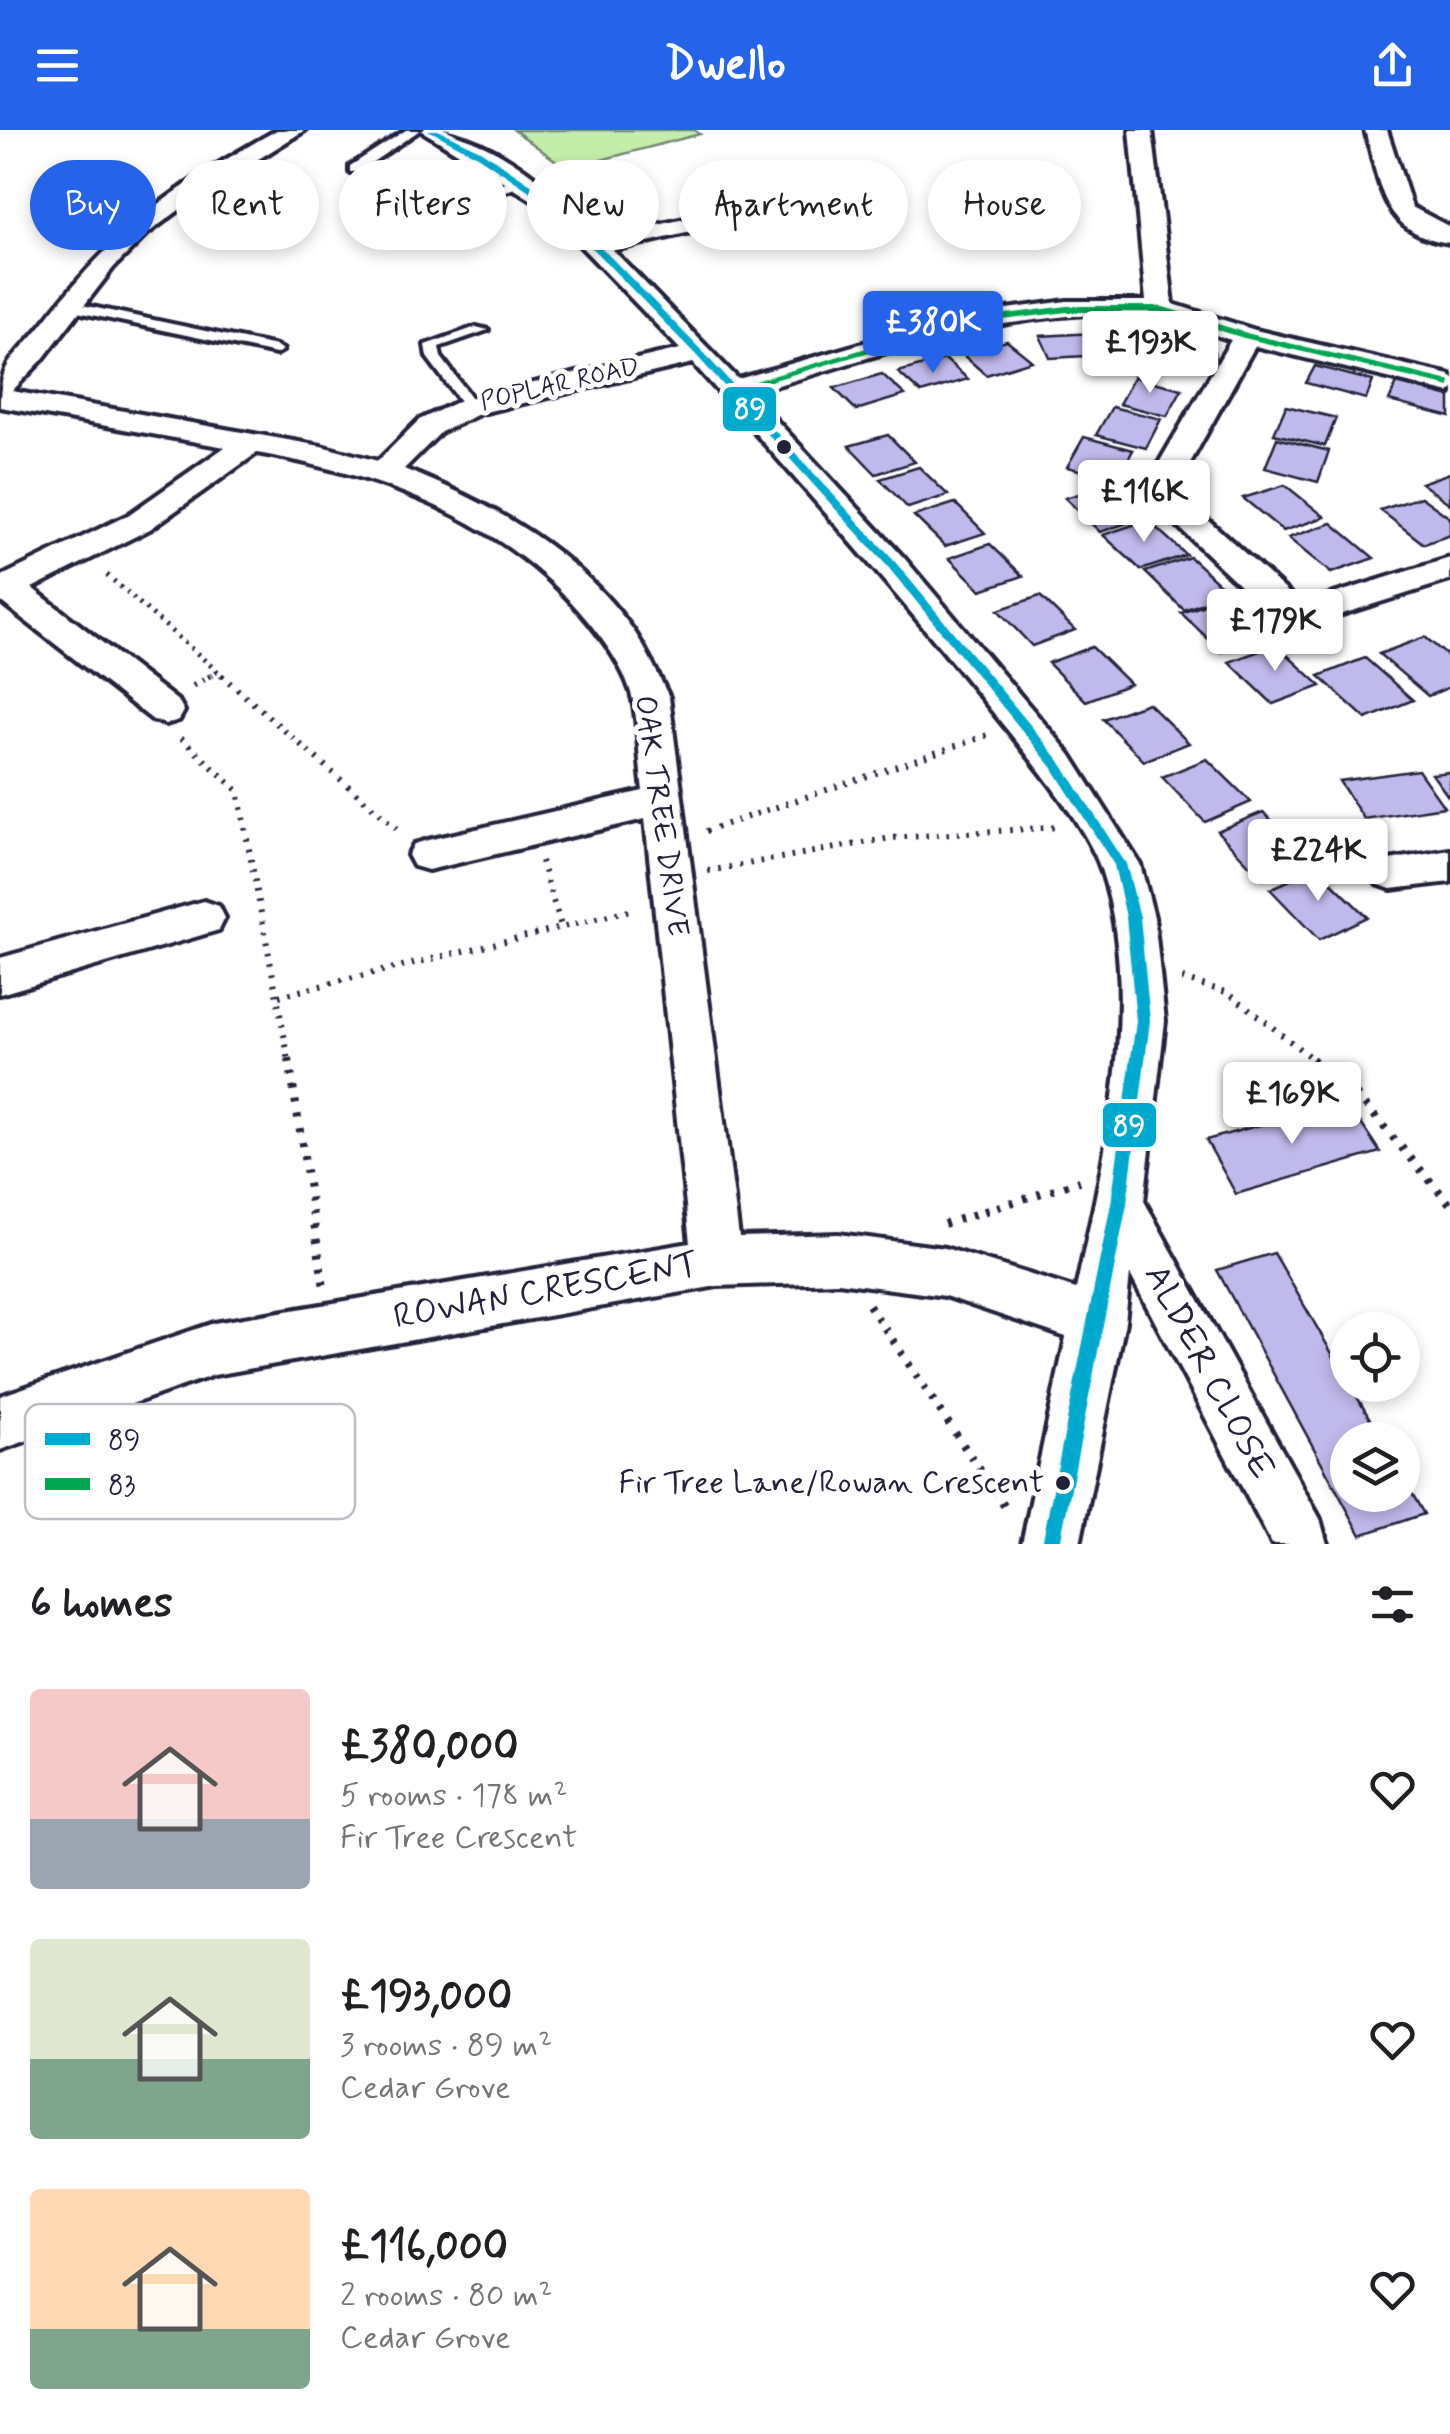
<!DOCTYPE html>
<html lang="en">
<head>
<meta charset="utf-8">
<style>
  body { margin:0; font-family:Mynerve,sans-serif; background:#f2f2f2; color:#202124; height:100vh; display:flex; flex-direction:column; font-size:38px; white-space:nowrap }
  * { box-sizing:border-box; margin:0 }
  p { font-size:32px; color:#757577 }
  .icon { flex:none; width:55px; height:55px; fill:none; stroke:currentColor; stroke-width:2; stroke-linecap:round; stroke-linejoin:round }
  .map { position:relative; height:1414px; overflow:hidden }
  .drawer { display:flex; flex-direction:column; background:#fff; flex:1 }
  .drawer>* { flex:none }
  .hud { position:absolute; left:30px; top:30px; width:1390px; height:90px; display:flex; gap:20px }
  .tools { position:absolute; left:1330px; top:1182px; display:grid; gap:20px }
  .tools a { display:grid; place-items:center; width:90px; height:90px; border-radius:50%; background:#fff; box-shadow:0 5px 15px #0003; font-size:50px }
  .price { position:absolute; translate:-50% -85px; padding:0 22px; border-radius:10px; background:#fff; color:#222; font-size:32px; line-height:65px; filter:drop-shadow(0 2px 5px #0008) }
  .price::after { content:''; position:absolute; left:50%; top:60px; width:30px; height:22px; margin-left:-15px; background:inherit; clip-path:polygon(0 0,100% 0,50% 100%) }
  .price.selected { background:#2563eb; color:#fff }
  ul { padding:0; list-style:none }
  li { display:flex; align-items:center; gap:30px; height:250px; padding:0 30px }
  li span { display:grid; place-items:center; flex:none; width:280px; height:200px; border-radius:10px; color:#555 }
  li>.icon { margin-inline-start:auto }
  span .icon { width:120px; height:120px; fill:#fffc; stroke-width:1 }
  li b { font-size:42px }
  h2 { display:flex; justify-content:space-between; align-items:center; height:120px; padding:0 30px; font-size:42px }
  .pill { padding:0 35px; border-radius:45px; background:#fff; box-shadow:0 5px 15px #0003; font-size:35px; line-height:90px }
  .pill.selected { background:#2563eb; color:#fff }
  header { display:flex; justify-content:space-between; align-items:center; height:130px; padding:0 30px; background:#2563eb; color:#fff; font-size:45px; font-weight:700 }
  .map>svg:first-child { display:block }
  .green { fill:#c3eda9; stroke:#728872; stroke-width:2.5 }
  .building { fill:#c0b9eb; stroke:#22223b; stroke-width:2.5 }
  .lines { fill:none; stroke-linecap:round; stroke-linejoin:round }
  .lane-casing { stroke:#22223b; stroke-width:8 }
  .street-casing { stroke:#22223b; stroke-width:8 }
  .path-far2 { stroke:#22223b; stroke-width:5; stroke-dasharray:2.5 6; stroke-linecap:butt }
  .path-far1 { stroke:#22223b; stroke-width:6; stroke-dasharray:2.5 8; stroke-linecap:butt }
  .path { stroke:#22223b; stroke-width:8; stroke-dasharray:4 10; stroke-linecap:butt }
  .lane { fill:#fff; fill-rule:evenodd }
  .street { fill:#fff; fill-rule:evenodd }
  .bus-1-casing { stroke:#fff; stroke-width:8 }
  .bus-2-casing { stroke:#fff; stroke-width:8 }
  .bus-1 { fill:#00a9ce; fill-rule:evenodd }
  .bus-2 { fill:#00a651; fill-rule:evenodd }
  .bus-dot { fill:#22223b; stroke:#fff; stroke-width:4 }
  .labels { text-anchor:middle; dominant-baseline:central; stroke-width:10; stroke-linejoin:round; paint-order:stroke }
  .far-street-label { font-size:25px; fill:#22223b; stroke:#fff }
  .street-label { font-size:30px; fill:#22223b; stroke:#fff }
  .near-bus-label { font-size:32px; fill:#22223b; stroke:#fff; text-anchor:end }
  .near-street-label { font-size:35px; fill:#22223b; stroke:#fff }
  .key { fill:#fff; stroke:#bdbdc4; stroke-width:2.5 }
  .key-label { font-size:28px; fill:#22223b }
  .line-badge { stroke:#fff; stroke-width:4 }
  .badge-label { font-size:28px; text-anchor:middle; font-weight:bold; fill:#fff }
</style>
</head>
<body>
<header><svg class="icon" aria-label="menu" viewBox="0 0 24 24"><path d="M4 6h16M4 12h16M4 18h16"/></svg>Dwello<svg class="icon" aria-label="share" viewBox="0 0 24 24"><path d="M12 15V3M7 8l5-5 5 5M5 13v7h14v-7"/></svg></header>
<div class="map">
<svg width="1450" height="1414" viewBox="0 0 1450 1414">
  <rect width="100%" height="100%" fill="#fff"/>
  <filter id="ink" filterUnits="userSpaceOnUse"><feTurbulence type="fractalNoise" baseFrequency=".01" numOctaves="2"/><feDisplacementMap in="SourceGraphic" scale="20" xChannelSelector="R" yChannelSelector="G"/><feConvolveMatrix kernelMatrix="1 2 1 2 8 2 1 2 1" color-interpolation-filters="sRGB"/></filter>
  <g filter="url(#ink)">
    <polygon class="green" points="514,0 694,0 700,4 567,39"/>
    <g class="building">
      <polygon points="1114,202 1169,205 1175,227 1119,224"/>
      <polygon points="1094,203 1104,225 1050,228 1040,206"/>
      <polygon points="1177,206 1212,209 1216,232 1181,230"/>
      <polygon points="1007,211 1032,231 986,245 962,224"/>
      <polygon points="945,229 968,249 921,263 898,242"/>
      <polygon points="1315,236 1373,251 1366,269 1306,253"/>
      <polygon points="882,244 905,265 856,280 834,258"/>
      <polygon points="1134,247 1182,259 1167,286 1119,274"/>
      <polygon points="1397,253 1450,267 1450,287 1389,271"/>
      <polygon points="1286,276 1336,288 1325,316 1274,304"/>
      <polygon points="1112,277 1161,289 1146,318 1096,305"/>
      <polygon points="888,305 915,332 876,344 849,316"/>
      <polygon points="1084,307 1133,320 1117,350 1067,337"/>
      <polygon points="1277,308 1329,321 1318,352 1265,338"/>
      <polygon points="919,337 948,365 908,378 880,349"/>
      <polygon points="1450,343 1450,374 1421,353"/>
      <polygon points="1109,355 1145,387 1100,402 1065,368"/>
      <polygon points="1285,355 1325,387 1283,401 1243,368"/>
      <polygon points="1421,367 1450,388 1450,405 1424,414 1380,380"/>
      <polygon points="955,373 985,403 945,416 914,386"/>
      <polygon points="1148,390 1186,425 1141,440 1103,405"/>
      <polygon points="1332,393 1374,428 1331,443 1288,408"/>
      <polygon points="990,414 1023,446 981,460 949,428"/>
      <polygon points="1190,427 1230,463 1184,480 1145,442"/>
      <polygon points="1040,466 1075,500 1032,516 998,480"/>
      <polygon points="1227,467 1269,505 1222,522 1181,483"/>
      <polygon points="1425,507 1450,528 1450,557 1428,566 1379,524"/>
      <polygon points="1276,515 1321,556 1273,574 1229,532"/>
      <polygon points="1092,517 1130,554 1086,571 1048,533"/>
      <polygon points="1365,528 1413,570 1366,589 1319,546"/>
      <polygon points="1148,573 1189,613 1144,631 1103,589"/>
      <polygon points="1207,629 1251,672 1205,692 1162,647"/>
      <polygon points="1418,640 1444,677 1364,689 1339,651"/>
      <polygon points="1450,642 1450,669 1432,644"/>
      <polygon points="1263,682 1310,728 1263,749 1217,701"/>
      <polygon points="1317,738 1367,787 1319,810 1270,759"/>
      <polygon points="1346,971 1380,1022 1236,1064 1206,1010"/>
      <polygon points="1274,1123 1382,1310 1348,1310 1348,1365 1402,1365 1402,1346 1424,1384 1361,1405 1217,1140"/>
    </g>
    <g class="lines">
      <defs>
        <g id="lane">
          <polygon points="406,0 420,0 358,42 350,42 350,36"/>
          <polygon points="523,47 529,51 527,54 422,89 412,86"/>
          <polygon points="68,172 276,216 283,220 276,224 63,179 61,176"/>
          <polygon points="476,197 488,200 439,217 441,227 478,276 471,280 466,279 427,227 425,215"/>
        </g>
        <g id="street">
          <path d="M277,0H305L190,72L148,103L113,138L42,230L12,261L321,316L378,331L419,290L461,270L680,219L543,77L421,0C490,0 555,61 601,108L855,50L864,52L867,57L864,62L613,120L738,249L961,185L1067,171H1146L1130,0H1152L1173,174L1255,200L1450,245V263L1255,216L1175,360L1301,474L1450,428V450L1295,499L1283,496L1142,362L1231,210C1207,203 1182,190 1157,187C1028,169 875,227 751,263L904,428L1070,624L1140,734L1154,787L1165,891L1144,1071L1320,1389L1327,1414H1272L1130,1144L1125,1192L1080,1414H1022L1066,1207L945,1166L838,1152L717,1156L214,1245L0,1320V1266L214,1193L690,1113L645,689L428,740L414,736L408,725L414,714L428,710L643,661C639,631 639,599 633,570C627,542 605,512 588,491C505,389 382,345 257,323L150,399L32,458L179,572L184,581L179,590L166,594L153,590L0,471V447L128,385L225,317L0,277C0,229 15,229 43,193C119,95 170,60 277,0ZM693,233C792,344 894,459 989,577C1021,617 1085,692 1101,739C1144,867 1104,1032 1076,1159L945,1118L838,1104L739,1107L669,567C658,545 647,520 633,500C576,420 493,374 404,339L441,302L481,283Z"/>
          <path d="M1365,0H1387L1412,77L1450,97V113C1381,103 1381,56 1365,0Z"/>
          <polygon points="1450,720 1450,752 1391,759 1377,754 1371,743 1377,732"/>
          <polygon points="204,771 219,776 225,788 219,800 0,864 0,828"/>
        </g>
      </defs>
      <use href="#lane" class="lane-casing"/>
      <use href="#street" class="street-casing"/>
      <g class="path-far2">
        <polyline points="107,445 224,547"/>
        <polyline points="208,547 217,542"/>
      </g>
      <g class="path-far1">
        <polyline points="221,545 402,703"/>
        <polyline points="193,556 212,545"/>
        <polyline points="181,608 238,661 289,931"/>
        <polyline points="706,701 988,605"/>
        <polyline points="541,731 561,796"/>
        <polyline points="708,741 891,708 1057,697"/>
        <polyline points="1182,849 1229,863 1315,931"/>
        <polyline points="279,866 633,780"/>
      </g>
      <g class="path">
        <polyline points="289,929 324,1158"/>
        <polyline points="1312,929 1354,962 1450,1074"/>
        <polyline points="944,1094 1080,1051"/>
        <polyline points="869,1175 1007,1380"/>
      </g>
      <use href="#lane" class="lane"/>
      <use href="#street" class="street"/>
      <defs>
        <polygon id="bus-1" points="428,0 438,0 480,20 555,70 702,221 896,433 1060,631 1126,734 1140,787 1150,891 1127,1074 1060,1414 1042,1414 1111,1074 1136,891 1126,787 1114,735 1052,637 888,437 696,225 549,74 474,24"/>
        <polygon id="bus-2" points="1067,176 1160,176 1250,204 1450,251 1450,257 1244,208 1159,182 1067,182 962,195 733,262 725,260 961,190"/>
      </defs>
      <use href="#bus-1" class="bus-1-casing"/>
      <use href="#bus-2" class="bus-2-casing"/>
      <use href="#bus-1" class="bus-1"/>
      <use href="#bus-2" class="bus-2"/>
    </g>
  </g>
  <g class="bus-dot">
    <circle cx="784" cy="317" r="9"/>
    <circle cx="1063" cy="1353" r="9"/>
  </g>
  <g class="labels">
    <g class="far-street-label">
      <text transform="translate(560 255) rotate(-13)">POPLAR ROAD</text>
    </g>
    <g class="street-label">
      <text transform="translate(661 686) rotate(82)">OAK TREE DRIVE</text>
    </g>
    <g class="near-bus-label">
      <text x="1044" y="1353">Fir Tree Lane/Rowan Crescent</text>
    </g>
    <g class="near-street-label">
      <text transform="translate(546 1161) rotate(-10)">ROWAN CRESCENT</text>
      <text transform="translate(1209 1242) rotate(62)">ALDER CLOSE</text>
    </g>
  </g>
  <rect x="25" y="1274" width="330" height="115" rx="15" class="key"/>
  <rect x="45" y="1303" width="45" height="12" fill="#00a9ce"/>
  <rect x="45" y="1348" width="45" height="12" fill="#00a651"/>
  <g class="key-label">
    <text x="108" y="1319">89</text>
    <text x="108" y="1364">83</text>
  </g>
  <g class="line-badge">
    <rect x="721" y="255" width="57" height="48" rx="10" fill="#00a9ce"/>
    <rect x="1101" y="971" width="57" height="48" rx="10" fill="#00a9ce"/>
  </g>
  <g class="badge-label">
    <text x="750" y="288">89</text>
    <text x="1129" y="1005">89</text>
  </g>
</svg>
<div class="tools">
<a><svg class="icon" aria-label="locate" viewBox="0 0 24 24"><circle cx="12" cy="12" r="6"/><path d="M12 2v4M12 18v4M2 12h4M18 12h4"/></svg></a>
<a><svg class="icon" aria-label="layers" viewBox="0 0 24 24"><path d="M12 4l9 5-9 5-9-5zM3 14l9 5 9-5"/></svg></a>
</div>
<b class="price selected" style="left:933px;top:246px">£380K</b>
<b class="price" style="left:1150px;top:266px">£193K</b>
<b class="price" style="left:1144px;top:415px">£116K</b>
<b class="price" style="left:1275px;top:544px">£179K</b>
<b class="price" style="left:1318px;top:774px">£224K</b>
<b class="price" style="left:1292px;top:1017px">£169K</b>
<div class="hud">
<a class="pill selected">Buy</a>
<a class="pill">Rent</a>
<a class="pill">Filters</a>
<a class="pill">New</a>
<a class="pill">Apartment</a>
<a class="pill">House</a>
</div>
</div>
<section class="drawer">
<h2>6 homes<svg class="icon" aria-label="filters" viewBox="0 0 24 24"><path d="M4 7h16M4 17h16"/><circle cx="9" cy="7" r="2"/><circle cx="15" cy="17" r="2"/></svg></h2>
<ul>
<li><span style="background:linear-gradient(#f6c9c9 65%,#9aa5b1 0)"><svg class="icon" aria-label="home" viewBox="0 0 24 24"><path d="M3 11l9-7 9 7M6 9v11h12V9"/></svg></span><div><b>£380,000</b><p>5 rooms · 178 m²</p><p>Fir Tree Crescent</p></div><svg class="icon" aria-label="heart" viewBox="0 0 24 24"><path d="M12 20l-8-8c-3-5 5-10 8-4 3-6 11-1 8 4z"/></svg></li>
<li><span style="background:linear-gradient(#dfe7d0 60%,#7fa58c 0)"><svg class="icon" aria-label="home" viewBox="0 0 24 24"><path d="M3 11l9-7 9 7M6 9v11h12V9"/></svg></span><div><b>£193,000</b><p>3 rooms · 89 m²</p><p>Cedar Grove</p></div><svg class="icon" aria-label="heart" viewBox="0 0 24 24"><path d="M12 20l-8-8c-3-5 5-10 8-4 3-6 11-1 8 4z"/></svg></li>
<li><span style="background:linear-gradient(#ffd9b3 70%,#7fa58c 0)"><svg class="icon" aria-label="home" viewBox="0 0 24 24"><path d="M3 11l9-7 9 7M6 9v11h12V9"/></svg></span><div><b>£116,000</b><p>2 rooms · 80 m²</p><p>Cedar Grove</p></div><svg class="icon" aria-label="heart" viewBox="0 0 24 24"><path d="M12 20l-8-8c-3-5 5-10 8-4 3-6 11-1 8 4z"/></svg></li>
</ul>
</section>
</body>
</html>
